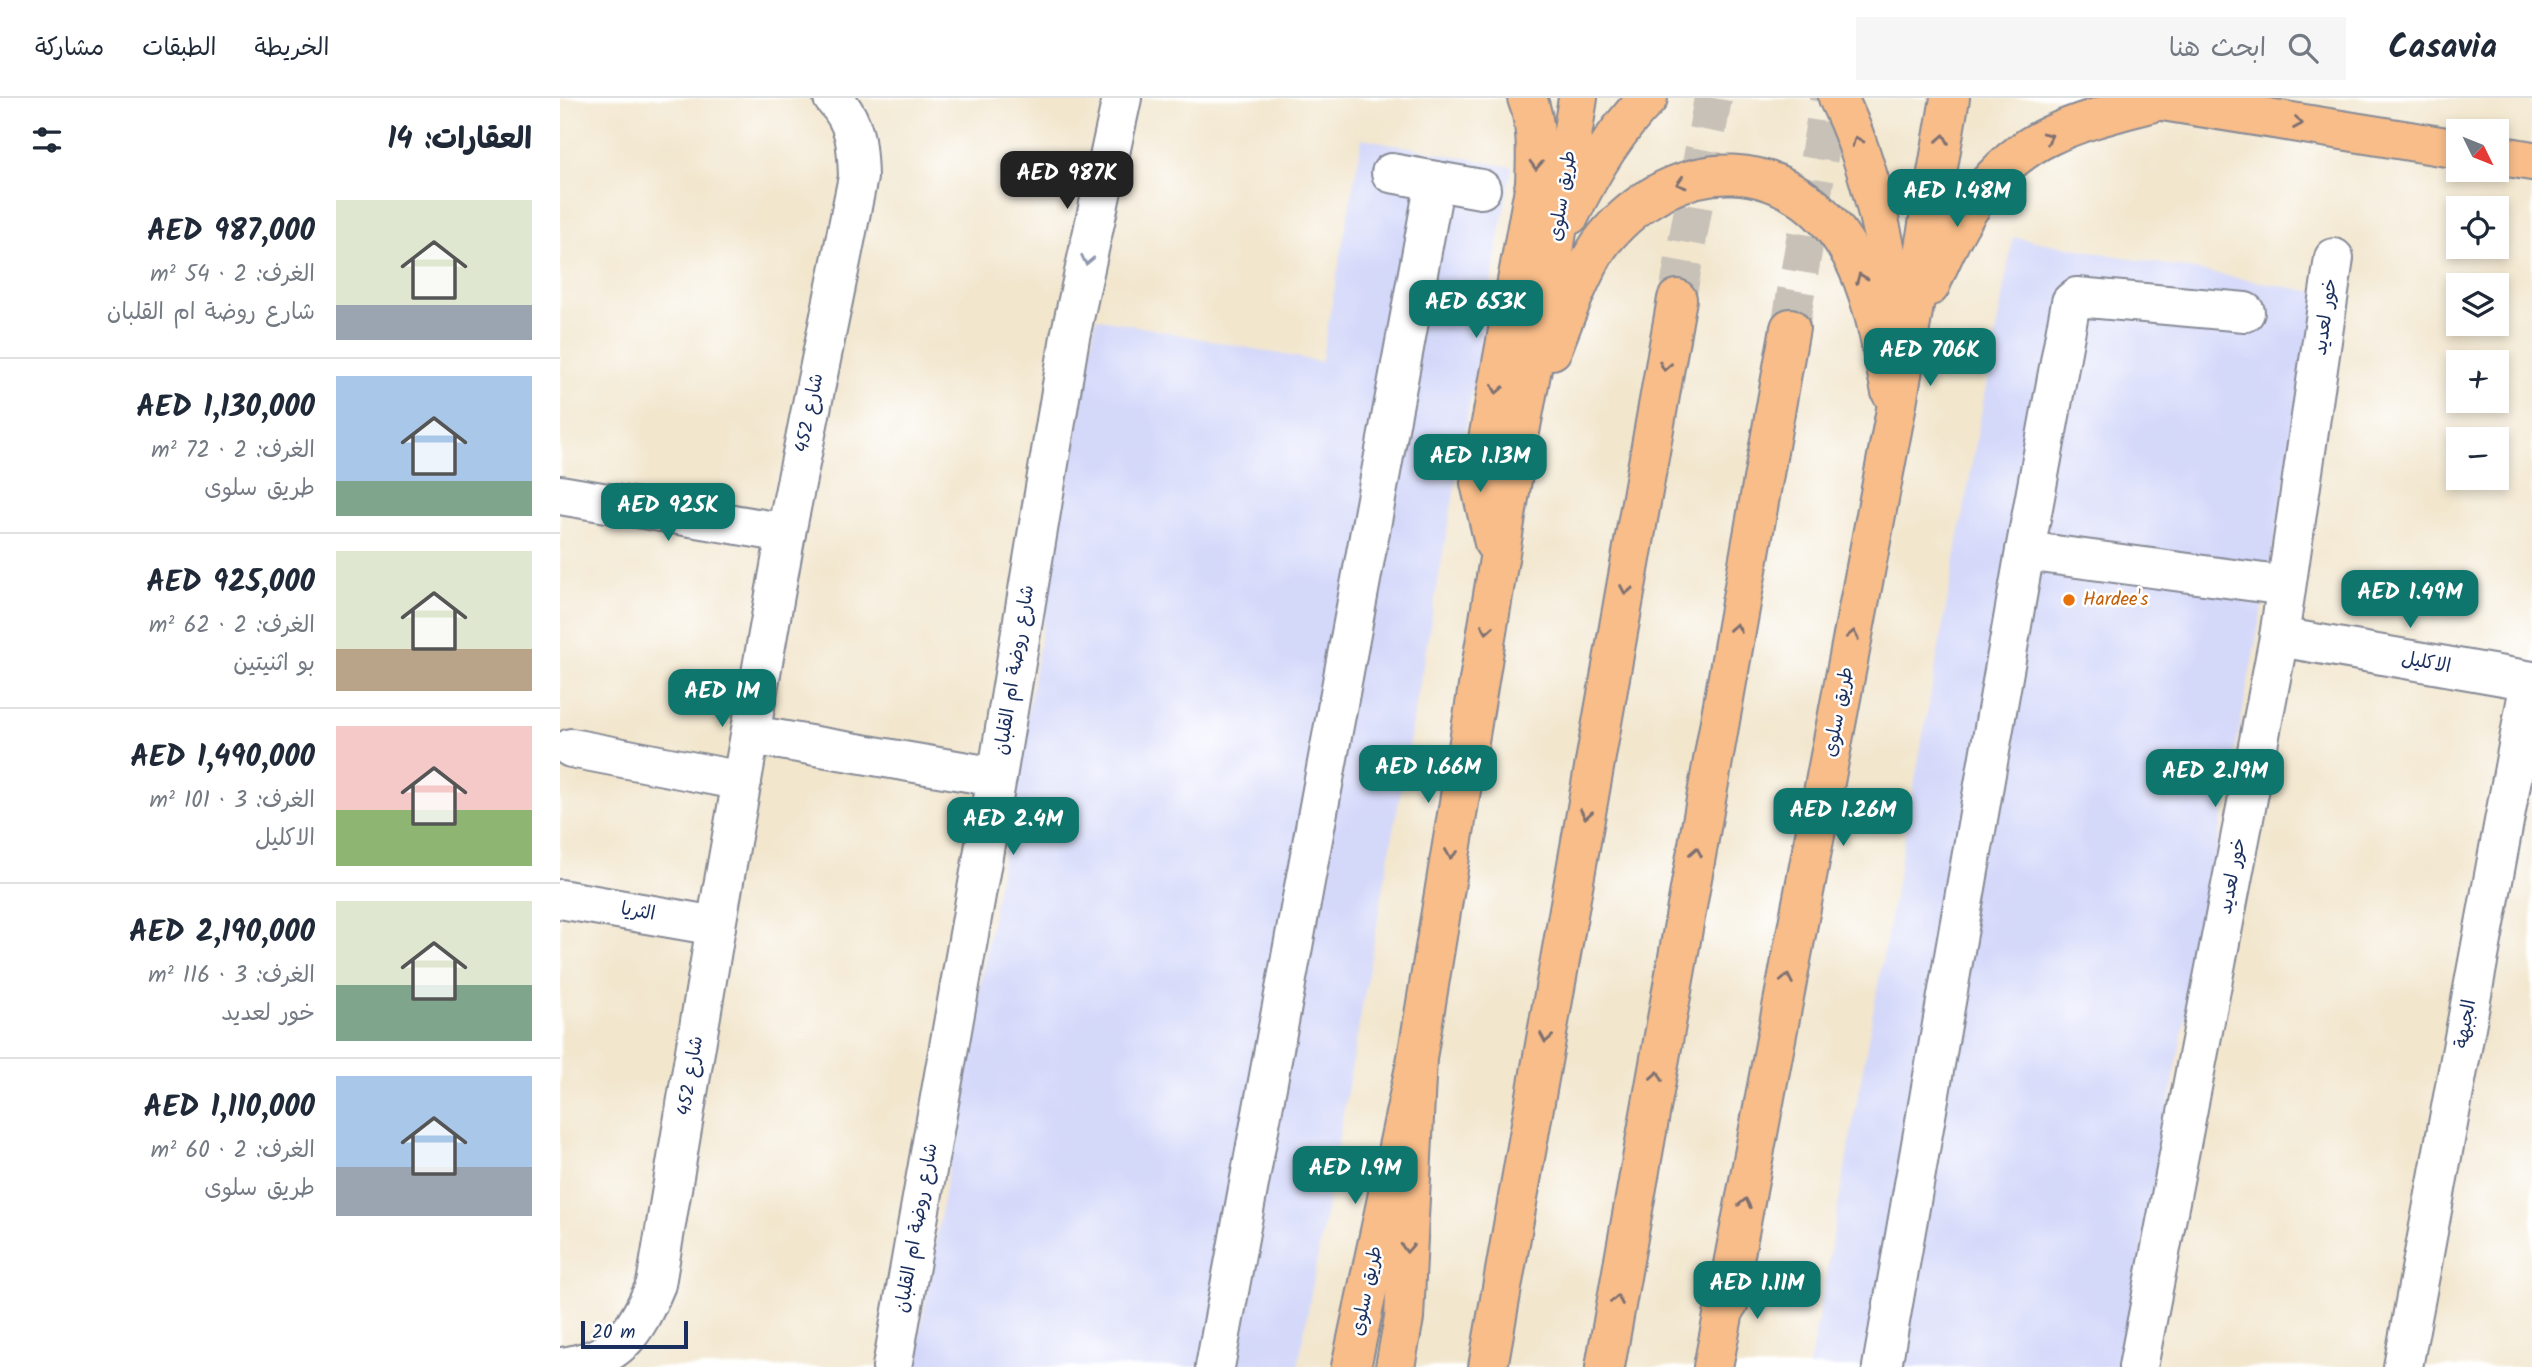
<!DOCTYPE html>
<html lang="ar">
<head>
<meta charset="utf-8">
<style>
  body { margin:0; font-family:Kalam,"Playpen Sans Arabic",sans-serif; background:#f6f6f7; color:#1f2937; direction:rtl; height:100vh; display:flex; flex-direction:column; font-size:26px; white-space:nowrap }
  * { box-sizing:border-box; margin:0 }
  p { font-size:23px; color:#747a83 }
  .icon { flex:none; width:38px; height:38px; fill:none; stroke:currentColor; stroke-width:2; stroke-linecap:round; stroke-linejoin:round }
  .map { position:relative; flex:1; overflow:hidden; direction:ltr }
  .details { display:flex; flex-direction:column; background:#fff; width:560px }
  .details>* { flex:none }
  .needle { width:46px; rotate:133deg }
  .fabs { position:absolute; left:1886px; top:21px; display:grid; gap:14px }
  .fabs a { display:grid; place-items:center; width:63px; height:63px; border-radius:0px; background:#fff; box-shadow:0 4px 10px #0003; font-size:35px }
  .scale { position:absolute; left:21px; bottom:18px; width:107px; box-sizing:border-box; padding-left:7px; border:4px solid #1b2f5e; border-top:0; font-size:19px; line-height:24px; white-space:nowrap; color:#1b2f5e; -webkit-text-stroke:5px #fff; paint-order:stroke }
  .price { position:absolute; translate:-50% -60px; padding:0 16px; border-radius:14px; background:#0f766e; color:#fff; font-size:23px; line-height:46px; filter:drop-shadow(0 2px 4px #0008) }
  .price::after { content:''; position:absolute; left:50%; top:42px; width:21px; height:16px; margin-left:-10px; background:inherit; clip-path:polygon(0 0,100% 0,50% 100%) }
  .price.current { background:#222; color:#fff }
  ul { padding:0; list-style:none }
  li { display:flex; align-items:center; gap:21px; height:175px; padding:0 28px }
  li+li { border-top:2px solid #e0e1e3 }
  li span { display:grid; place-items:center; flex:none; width:196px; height:140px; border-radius:0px; color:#555 }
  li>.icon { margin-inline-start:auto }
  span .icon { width:84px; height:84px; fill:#fffc; stroke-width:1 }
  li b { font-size:30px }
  h2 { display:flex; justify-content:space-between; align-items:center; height:84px; padding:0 28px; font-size:30px }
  header { display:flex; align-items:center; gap:42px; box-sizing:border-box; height:98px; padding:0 35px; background:#fff; border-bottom:2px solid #e0e1e3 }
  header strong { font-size:33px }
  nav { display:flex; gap:38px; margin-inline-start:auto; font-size:24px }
  .search { width:490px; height:63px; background:#f6f6f7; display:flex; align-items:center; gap:18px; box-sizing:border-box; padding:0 24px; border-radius:0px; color:#747a83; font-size:26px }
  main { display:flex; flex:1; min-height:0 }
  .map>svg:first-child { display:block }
  .built { fill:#d4d8f9 }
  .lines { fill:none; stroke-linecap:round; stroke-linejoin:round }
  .highway-tunnel { stroke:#c7c1b7; stroke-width:38; stroke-dasharray:38 19; stroke-linecap:butt }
  .minor-casing { stroke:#868a96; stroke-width:42 }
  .major-casing { stroke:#868a96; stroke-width:42 }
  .highway-casing { stroke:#868a96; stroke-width:42 }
  .minor { stroke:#fff; stroke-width:38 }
  .major { stroke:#f8bd89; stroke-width:38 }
  .highway { stroke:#f8bd89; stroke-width:38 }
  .oneway { stroke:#7e6f71 }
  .oneway2 { stroke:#8d97ae }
  .food-dot { fill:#e8710a; stroke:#fff; stroke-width:2.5 }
  .labels { text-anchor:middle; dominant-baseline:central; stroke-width:5; stroke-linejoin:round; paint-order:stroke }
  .street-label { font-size:19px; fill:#1b2f5e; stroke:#fff }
  .food-label { font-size:19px; fill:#c56008; stroke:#fff; text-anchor:start }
</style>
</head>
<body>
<header>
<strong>Casavia</strong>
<div class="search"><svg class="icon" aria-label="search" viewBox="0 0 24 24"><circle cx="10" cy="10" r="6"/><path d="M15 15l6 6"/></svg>ابحث هنا</div>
<nav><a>الخريطة</a><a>الطبقات</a><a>مشاركة</a></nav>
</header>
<main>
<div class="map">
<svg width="1972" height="1269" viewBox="0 0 1972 1269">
  <rect width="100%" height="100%" fill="#fff"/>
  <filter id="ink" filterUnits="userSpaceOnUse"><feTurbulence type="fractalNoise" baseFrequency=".0143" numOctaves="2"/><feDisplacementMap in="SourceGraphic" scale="14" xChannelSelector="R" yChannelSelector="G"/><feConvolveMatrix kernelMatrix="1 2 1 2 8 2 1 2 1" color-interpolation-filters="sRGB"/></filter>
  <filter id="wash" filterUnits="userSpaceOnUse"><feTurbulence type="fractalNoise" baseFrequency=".00686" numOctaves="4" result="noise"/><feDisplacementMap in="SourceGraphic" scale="28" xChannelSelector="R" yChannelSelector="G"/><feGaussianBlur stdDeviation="1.57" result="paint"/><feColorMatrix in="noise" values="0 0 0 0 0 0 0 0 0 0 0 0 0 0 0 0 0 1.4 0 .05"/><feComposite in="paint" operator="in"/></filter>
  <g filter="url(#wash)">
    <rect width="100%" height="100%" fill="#f2e6cd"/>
    <g class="built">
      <polygon points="802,40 952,69 738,1269 354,1269 536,220 761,264"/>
      <polygon points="1453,139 1761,195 1560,1269 1249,1269"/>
    </g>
  </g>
  <g filter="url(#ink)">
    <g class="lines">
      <g class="highway-tunnel">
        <polyline points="1117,201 1153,0"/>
        <polyline points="1230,230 1269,0"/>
      </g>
      <defs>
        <g id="minor">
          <polyline points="831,75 921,91"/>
          <polyline points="0,397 226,435"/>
          <polyline points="1465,453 1726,488"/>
          <polyline points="1719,539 1972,583"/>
          <polyline points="191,637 437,679"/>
          <polyline points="11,650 182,683"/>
          <polyline points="0,801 156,828"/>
          <path d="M1,1269C58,1262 75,1236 96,1186L156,828L226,435L298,79C297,47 296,24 273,0"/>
          <polyline points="332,1269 437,679 510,239 562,0"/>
          <polyline points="655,1269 875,83"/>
          <polyline points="1322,1269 1465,453 1511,204 1517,199 1685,214"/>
          <polyline points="1578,1269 1719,539 1774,160"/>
          <polyline points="1843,1269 1970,583"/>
        </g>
        <g id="major">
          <path d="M1278,0C1314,73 1326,155 1342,233"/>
          <polyline points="1584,0 1899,51"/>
          <polyline points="1937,57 1972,63"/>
          <path d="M1010,117C1030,75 1055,33 1088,0"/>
          <path d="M1370,188C1394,128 1429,65 1491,37C1525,21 1562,13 1598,3"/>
          <path d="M992,252C1003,223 1025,164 1044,141C1117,53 1233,52 1291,156C1314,199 1321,248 1331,294"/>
          <path d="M934,445L920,385L975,85C976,55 978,28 967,0"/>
          <polyline points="1169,1204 1172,1172 1335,317 1390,0"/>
          <polyline points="791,1269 857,960 959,339 994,153 1018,0"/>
        </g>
        <g id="highway">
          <polyline points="835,1269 844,1220 857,960"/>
          <polyline points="928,1269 1117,201"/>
          <polyline points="1045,1269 1230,230"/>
          <polyline points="1153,1269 1172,1172"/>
        </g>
      </defs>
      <use href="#minor" class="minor-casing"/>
      <use href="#major" class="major-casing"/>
      <use href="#highway" class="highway-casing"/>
      <use href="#minor" class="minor"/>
      <use href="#major" class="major"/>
      <use href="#highway" class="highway"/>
    </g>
    <defs><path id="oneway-chevron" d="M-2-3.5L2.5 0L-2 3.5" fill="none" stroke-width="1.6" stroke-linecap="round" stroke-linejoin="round" transform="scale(1.75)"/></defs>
    <g class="oneway">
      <use href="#oneway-chevron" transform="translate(1738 25) rotate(9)"/>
      <use href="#oneway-chevron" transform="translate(1488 39) rotate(-26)"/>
      <use href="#oneway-chevron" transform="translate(1383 41) rotate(-80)"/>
      <use href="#oneway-chevron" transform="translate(1297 43) rotate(-111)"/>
      <use href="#oneway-chevron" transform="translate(976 67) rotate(93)"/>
      <use href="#oneway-chevron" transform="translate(1121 85) rotate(164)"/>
      <use href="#oneway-chevron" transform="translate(1301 180) rotate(-112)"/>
      <use href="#oneway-chevron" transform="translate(1105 268) rotate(100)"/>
      <use href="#oneway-chevron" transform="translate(937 291) rotate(100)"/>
      <use href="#oneway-chevron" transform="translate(1066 492) rotate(100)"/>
      <use href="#oneway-chevron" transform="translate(1176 530) rotate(-80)"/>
      <use href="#oneway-chevron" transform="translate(927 531) rotate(99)"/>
      <use href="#oneway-chevron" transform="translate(1293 537) rotate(-79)"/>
      <use href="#oneway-chevron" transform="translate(1026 716) rotate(100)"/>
      <use href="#oneway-chevron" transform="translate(1136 754) rotate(-80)"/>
      <use href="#oneway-chevron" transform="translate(891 756) rotate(99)"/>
      <use href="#oneway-chevron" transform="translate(1227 881) rotate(-79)"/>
      <use href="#oneway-chevron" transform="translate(986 940) rotate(100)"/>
      <use href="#oneway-chevron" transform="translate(1097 978) rotate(-80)"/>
      <use href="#oneway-chevron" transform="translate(1185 1105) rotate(-79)"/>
      <use href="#oneway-chevron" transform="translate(847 1150) rotate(93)"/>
      <use href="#oneway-chevron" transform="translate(1057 1202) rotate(-80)"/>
    </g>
    <use class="oneway2" href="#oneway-chevron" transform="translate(527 162) rotate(102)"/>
  </g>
  <circle class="food-dot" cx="1509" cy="502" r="7"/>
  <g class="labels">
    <g class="street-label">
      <text transform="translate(1003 98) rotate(-81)">طريق سلوى</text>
      <text transform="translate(1766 219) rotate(-82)">خور لعديد</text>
      <text transform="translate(250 315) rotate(-79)">شارع 452</text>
      <text transform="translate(1866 565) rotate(10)">الاكليل</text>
      <text transform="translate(455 572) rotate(-81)">شارع روضة ام القلبان</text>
      <text transform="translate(1279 614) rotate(-79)">طريق سلوى</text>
      <text transform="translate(1673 778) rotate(-79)">خور لعديد</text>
      <text transform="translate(78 814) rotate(10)">الثريا</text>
      <text transform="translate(1906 926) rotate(-80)">الجبهة</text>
      <text transform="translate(131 978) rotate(-81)">شارع 452</text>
      <text transform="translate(357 1130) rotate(-80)">شارع روضة ام القلبان</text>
      <text transform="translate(807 1193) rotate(-78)">طريق سلوى</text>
    </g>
    <g class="food-label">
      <text x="1523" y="502">Hardee's</text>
    </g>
  </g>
</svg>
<div class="fabs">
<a><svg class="needle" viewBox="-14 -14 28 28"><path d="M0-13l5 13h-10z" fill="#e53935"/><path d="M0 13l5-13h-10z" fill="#747a83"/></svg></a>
<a><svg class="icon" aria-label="locate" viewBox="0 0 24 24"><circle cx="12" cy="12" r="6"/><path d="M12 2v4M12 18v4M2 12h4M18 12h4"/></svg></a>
<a><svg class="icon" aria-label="layers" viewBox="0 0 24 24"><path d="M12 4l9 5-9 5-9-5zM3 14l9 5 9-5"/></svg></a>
<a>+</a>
<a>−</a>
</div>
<div class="scale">20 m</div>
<b class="price current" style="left:507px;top:113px">AED 987K</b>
<b class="price" style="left:1397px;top:131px">AED 1.48M</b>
<b class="price" style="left:916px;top:242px">AED 653K</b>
<b class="price" style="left:1370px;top:290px">AED 706K</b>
<b class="price" style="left:920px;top:396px">AED 1.13M</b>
<b class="price" style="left:108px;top:445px">AED 925K</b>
<b class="price" style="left:1850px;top:532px">AED 1.49M</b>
<b class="price" style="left:162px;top:631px">AED 1M</b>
<b class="price" style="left:868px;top:707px">AED 1.66M</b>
<b class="price" style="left:1655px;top:711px">AED 2.19M</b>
<b class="price" style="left:1283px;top:750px">AED 1.26M</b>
<b class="price" style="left:453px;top:759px">AED 2.4M</b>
<b class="price" style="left:795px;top:1108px">AED 1.9M</b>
<b class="price" style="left:1197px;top:1223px">AED 1.11M</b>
</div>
<section class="details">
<h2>العقارات: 14<svg class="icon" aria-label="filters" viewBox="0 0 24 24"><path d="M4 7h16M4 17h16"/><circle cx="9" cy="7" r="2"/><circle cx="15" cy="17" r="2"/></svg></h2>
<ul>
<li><span style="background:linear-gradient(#dfe7d0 75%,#9aa5b1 0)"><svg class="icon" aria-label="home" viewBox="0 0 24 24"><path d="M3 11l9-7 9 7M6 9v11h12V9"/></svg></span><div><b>AED 987,000</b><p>الغرف: 2 · 54 m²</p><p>شارع روضة ام القلبان</p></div></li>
<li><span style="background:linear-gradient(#a9c7e8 75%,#7fa58c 0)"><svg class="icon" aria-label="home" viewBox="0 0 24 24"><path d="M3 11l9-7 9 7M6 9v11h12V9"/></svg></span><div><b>AED 1,130,000</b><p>الغرف: 2 · 72 m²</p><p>طريق سلوى</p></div></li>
<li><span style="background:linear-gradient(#dfe7d0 70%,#b9a48a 0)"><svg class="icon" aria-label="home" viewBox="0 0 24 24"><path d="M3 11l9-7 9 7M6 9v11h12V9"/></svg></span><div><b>AED 925,000</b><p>الغرف: 2 · 62 m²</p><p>بو اثنيتين</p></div></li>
<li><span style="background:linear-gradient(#f6c9c9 60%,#8fb573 0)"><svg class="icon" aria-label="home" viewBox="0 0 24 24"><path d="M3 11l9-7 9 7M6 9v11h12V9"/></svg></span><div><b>AED 1,490,000</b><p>الغرف: 3 · 101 m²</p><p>الاكليل</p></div></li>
<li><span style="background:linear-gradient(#dfe7d0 60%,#7fa58c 0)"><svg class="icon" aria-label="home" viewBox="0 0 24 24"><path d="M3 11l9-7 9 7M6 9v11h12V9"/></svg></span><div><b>AED 2,190,000</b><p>الغرف: 3 · 116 m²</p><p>خور لعديد</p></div></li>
<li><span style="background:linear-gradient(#a9c7e8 65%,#9aa5b1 0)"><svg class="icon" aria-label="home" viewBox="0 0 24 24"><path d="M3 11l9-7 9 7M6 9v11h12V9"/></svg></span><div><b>AED 1,110,000</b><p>الغرف: 2 · 60 m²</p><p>طريق سلوى</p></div></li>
</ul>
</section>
</main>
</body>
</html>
